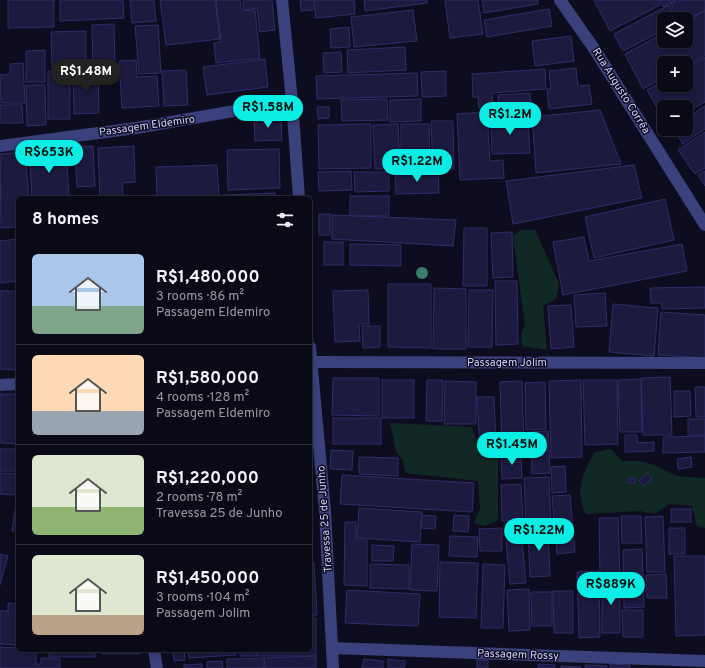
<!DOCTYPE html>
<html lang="en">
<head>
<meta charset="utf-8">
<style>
  body { margin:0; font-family:Overpass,sans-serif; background:#131320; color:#f1f3f6; height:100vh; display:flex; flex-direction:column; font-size:15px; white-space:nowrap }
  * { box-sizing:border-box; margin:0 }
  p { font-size:13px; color:#999aa1 }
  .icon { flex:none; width:22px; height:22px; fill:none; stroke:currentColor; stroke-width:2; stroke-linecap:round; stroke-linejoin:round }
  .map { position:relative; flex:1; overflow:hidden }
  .sheet { position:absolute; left:16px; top:196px; width:296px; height:456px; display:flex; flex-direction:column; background:#0a0a17; border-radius:6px; box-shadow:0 2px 6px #0003,0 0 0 1px #2a2b36 }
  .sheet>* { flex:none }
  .buttons { position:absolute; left:657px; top:12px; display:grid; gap:8px }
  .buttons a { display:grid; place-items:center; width:36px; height:36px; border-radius:6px; background:#0a0a17; box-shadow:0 2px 6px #0003,0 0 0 1px #2a2b36; font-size:20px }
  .price { position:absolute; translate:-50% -34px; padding:0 9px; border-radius:14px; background:#09ede4; color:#111; font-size:13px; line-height:26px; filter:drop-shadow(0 1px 2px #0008) }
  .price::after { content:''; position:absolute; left:50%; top:24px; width:12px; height:9px; margin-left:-6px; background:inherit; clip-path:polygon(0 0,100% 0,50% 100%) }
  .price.on { background:#222; color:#fff }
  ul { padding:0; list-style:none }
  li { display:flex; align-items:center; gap:12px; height:100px; padding:0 16px }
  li+li { border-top:1px solid #2a2b36 }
  li span { display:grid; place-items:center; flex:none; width:112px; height:80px; border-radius:6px; color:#555 }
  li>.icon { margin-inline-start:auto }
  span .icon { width:48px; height:48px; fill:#fffc; stroke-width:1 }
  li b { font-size:17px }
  h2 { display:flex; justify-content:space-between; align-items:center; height:48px; padding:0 16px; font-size:17px }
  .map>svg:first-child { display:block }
  .green { fill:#112924 }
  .building { fill:#1c1a3f; stroke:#312d6a }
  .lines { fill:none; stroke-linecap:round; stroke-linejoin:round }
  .minor { stroke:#3a417c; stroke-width:12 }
  .tree { fill:#397e6b }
  .labels { text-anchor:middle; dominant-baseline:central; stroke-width:3; stroke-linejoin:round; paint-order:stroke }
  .street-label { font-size:11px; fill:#cdcefd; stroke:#0e0d1f }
</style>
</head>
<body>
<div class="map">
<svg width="705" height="668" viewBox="0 0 705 668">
  <rect width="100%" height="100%" fill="#0e0d1f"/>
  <g class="green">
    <polygon points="520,230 535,230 559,284 556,299 543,306 547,350 522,346 521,333 525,325 513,237"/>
    <polygon points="390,423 472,427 479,450 498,455 498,520 485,526 474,523 480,508 478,481 406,473 402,459 396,452"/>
    <path d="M611,449L622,461H640L654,465L677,476L705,478V528L697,526L692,506L670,504L654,514L640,511L586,514C574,492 583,472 595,452Z"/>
  </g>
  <g class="building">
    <polygon points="8,0 54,0 54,27 8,28"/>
    <polygon points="60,0 123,0 124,18 60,21"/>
    <polygon points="130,0 154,0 156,21 132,23"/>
    <polygon points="160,0 215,0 220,39 166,45"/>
    <polygon points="216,0 240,0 242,11 255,10 260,58 216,63 214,43 221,42"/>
    <polygon points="243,0 272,0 275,30 260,32 257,8 244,10"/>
    <polygon points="300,0 354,0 355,6 301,11"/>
    <polygon points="314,0 354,0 355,14 316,18"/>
    <polygon points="364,0 427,0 427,3 365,11"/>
    <polygon points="445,0 478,0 483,34 450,38"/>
    <polygon points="482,0 538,0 538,4 484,13"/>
    <polygon points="594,0 658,0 660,5 610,31"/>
    <polygon points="660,0 676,0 663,7"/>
    <polygon points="680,0 705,0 705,10 686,20 679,19 671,4"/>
    <polygon points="669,5 677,19 664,19 664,30 623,51 614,34"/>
    <polygon points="549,9 552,26 487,37 484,20"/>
    <polygon points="413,10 417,41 354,47 351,17"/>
    <polygon points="705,11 705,55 686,66 686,63 664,63 664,77 643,89 625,54 664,33 664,41 686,41 686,21"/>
    <polygon points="114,24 115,67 93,68 92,25"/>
    <polygon points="158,25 161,73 139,74 135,26"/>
    <polygon points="349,27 350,47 331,48 330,29"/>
    <polygon points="86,31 86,68 52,69 51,32"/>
    <polygon points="571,36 574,61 535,66 532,41"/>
    <polygon points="405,47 406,70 348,73 347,50"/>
    <polygon points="45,50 45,82 26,82 26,51"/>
    <polygon points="341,52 342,72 324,73 323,53"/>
    <polygon points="705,57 705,102 686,113 686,107 664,107 664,120 647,90 664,80 664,85 686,85 686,68"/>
    <polygon points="265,59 268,87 207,95 203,67"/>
    <polygon points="136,60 137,77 157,76 159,106 122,108 119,61"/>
    <polygon points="23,63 25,103 1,103 0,75 10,74 10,64"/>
    <polygon points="576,68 578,86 589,85 592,104 549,109 547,89 551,89 549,71"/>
    <polygon points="545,69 546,89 492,93 493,107 479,108 478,97 473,97 472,74"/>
    <polygon points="186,70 188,105 164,106 162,71"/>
    <rect x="48" y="71" width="22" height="48"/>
    <polygon points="446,71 446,96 422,97 421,72"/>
    <polygon points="73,72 98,72 99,113 74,114"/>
    <polygon points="417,73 418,96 317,99 316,76"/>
    <polygon points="26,85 45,85 46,125 27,126"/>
    <polygon points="530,93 532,110 499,112 498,95"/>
    <polygon points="387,99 388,120 342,121 341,100"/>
    <polygon points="421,99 421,121 390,122 390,100"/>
    <polygon points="0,105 22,105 23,123 0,123"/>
    <polygon points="705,106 705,129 683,144 673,129 686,129 686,119"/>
    <polygon points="317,107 329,107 329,118 318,119"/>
    <polygon points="600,110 621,164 536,173 532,117"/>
    <polygon points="487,112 490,161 503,160 504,178 460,180 457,114"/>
    <polygon points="254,117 281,117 282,140 255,141"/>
    <polygon points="528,118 530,153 492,154 491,120"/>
    <polygon points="431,121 453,121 454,169 433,169"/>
    <polygon points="371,124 371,168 319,169 318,125"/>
    <polygon points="398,124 400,168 375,169 373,125"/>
    <polygon points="401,124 429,124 430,169 401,170"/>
    <polygon points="705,132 705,168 695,174 678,150"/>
    <polygon points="93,146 95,186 77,187 75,147"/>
    <polygon points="134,146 135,182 122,183 123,198 100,198 98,148"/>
    <polygon points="66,149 69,198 32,198 29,151"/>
    <polygon points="279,149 280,188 228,190 227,150"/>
    <polygon points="25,152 29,198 18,198 18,227 1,228 0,154"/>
    <polygon points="217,165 219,198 157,198 156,167"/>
    <polygon points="634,165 642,198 513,224 506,181"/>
    <polygon points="351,171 352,190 319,191 318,172"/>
    <polygon points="705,171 705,186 698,175"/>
    <polygon points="354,172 389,172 389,191 355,192"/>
    <polygon points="395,172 438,172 439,193 396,194"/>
    <polygon points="275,193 275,198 224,198 224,195"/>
    <rect x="350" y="196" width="39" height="20"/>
    <polygon points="665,199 674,240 594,258 585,217"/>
    <rect x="319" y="214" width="11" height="21"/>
    <polygon points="332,215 456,220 453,246 332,239"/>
    <polygon points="464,228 487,228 487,286 463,286"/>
    <polygon points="512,232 513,277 493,278 491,233"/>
    <polygon points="584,237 589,261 682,244 687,271 563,295 553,242"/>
    <polygon points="18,239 18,281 0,283 0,241"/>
    <rect x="324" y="242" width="19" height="23"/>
    <polygon points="350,244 401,245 401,266 350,265"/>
    <polygon points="495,281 517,281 518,344 496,345"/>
    <polygon points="388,284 431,284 431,348 388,347"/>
    <polygon points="705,287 705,308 662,309 661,303 651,303 650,288"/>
    <polygon points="434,288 466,289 466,349 433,349"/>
    <polygon points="368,290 369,324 359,324 360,341 335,342 333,291"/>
    <polygon points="469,290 493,290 492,347 468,347"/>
    <polygon points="0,291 18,291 18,370 0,369"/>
    <polygon points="605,293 607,326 576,327 574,295"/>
    <polygon points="613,304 658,308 654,356 609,352"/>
    <polygon points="571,305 574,347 551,349 548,306"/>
    <polygon points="661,312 705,315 705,358 658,355"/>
    <polygon points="362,326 380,326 380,347 363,348"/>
    <polygon points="670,377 672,435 643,435 641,378"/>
    <polygon points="333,378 379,378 379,416 332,415"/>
    <polygon points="641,379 642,432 620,432 618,380"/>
    <rect x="382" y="380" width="32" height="38"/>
    <polygon points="427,380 443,380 442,421 426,421"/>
    <polygon points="581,380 582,457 551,458 549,381"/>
    <polygon points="583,380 617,380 618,444 585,445"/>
    <polygon points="445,381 476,382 476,424 444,424"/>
    <polygon points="522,381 524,451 502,451 500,382"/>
    <polygon points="545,382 546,429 526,430 525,383"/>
    <polygon points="695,387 705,387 705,417 696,417"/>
    <polygon points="674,391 690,391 691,416 674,417"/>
    <polygon points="0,394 18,394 18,444 0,443"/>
    <polygon points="477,397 494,397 496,446 480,447"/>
    <rect x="333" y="418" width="48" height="26"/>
    <rect x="688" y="419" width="17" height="16"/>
    <polygon points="548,431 550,473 532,474 530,432"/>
    <polygon points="625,435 637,435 638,443 654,442 654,451 625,452"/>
    <polygon points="705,436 705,452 663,453 663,437"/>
    <rect x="0" y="449" width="16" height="22"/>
    <polygon points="331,450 353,451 352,470 330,469"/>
    <polygon points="521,454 522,478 502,479 501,455"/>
    <polygon points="359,457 398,458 398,476 359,474"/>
    <polygon points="691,457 692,467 678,469 677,459"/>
    <polygon points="565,466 566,492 552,493 551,467"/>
    <polygon points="0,473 18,474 18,495 0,494"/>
    <polygon points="646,473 652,478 645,486 639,481"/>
    <polygon points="342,475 474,483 472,512 340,504"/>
    <polygon points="549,477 551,524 526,526 524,478"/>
    <rect x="629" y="478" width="6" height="5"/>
    <polygon points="521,484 523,520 502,521 501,485"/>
    <polygon points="570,495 575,552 557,554 552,496"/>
    <polygon points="17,498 18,499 18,532 12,531"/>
    <polygon points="359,508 422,512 420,542 357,538"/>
    <rect x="671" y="509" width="20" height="13"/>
    <rect x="310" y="515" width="1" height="18"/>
    <polygon points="422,515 436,516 435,529 421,528"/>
    <polygon points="454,515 469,516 468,532 453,531"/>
    <polygon points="621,516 641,516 642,543 622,543"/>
    <polygon points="663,516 665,572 647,572 645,517"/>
    <polygon points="599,518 618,518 620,576 600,576"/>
    <polygon points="345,522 356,522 356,540 367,540 367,586 344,585"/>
    <polygon points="548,527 550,576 530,577 528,528"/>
    <polygon points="502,528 502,551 480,551 479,529"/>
    <rect x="669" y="528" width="16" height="26"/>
    <polygon points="450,536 478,537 477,557 449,556"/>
    <polygon points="522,540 526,583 510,584 506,541"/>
    <polygon points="412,544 439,545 437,591 410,590"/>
    <polygon points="372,545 394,546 393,561 372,561"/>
    <polygon points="642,549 644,607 624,608 623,550"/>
    <polygon points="0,554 8,556 0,585"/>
    <polygon points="674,556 705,556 705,635 676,636"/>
    <polygon points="314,562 317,615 310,616 310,563"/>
    <polygon points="440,562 478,563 476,618 439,617"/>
    <polygon points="370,564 409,565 409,589 370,588"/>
    <polygon points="483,564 505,565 503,628 481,628"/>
    <polygon points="599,571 600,637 579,638 577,572"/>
    <polygon points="666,574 667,598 647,598 646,575"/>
    <polygon points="620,578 620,633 602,633 602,579"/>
    <polygon points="529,589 530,630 509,631 507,590"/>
    <polygon points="347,590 420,594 418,626 345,623"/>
    <polygon points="553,591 573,591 573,633 554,633"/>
    <polygon points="531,592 552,592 552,626 532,626"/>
    <polygon points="8,603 16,604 18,645 0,644 0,611 8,611"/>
    <polygon points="622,610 643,610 643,637 623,637"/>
    <polygon points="310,618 316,618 316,656 257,656 257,650 310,650"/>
    <polygon points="0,647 18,648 18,650 36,650 36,664 41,664 41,658 60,659 60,668 0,668"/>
    <rect x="49" y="650" width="46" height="7"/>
    <rect x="102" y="650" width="38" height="4"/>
    <polygon points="173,650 184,650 185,660 174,661"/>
    <polygon points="188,650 236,650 236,655 189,658"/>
    <polygon points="240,650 256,650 257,656 240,656"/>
    <polygon points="316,656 316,668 265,668 264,658"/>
    <polygon points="264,658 264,668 227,668 227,659"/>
    <polygon points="364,659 383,661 383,668 362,668"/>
    <polygon points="388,659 405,661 404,668 388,668"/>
    <rect x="477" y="660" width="11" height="8"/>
    <polygon points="222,661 223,668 207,668 207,662"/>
    <polygon points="202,664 202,668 184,668 184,665"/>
    <polygon points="538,664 555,665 555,668 538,668"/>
    <polygon points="610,664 630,665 630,668 610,668"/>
    <polygon points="585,665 607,666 607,668 585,668"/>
    <polygon points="561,666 581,667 581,668 561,668"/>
  </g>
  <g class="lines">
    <g class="minor">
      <polyline points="282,0 292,101 299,198"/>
      <polyline points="560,0 593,47 705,225"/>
      <polyline points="0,146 136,128 292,101"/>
      <polyline points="310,347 325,511 333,668"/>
      <polyline points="310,362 705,363"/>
      <polyline points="0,385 18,384"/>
      <polyline points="332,648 705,661"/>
      <polyline points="154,650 157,668"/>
    </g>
  </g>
  <circle class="tree" cx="422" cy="273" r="6"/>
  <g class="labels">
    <g class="street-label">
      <text transform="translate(621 91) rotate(58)">Rua Augusto Corrêa</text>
      <text transform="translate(147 126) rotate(-8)">Passagem Eldemiro</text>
      <text x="507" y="363">Passagem Jolim</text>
      <text transform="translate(325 519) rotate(-94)">Travessa 25 de Junho</text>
      <text transform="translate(518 655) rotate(2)">Passagem Rossy</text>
    </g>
  </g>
</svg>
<div class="buttons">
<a><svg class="icon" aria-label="layers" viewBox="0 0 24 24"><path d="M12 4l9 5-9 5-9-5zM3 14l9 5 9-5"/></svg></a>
<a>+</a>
<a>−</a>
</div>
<b class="price on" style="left:86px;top:93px">R$1.48M</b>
<b class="price" style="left:268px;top:129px">R$1.58M</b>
<b class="price" style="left:510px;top:136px">R$1.2M</b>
<b class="price" style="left:49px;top:174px">R$653K</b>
<b class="price" style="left:417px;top:183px">R$1.22M</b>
<b class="price" style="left:512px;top:466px">R$1.45M</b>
<b class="price" style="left:539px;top:552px">R$1.22M</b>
<b class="price" style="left:611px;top:606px">R$889K</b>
<section class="sheet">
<h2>8 homes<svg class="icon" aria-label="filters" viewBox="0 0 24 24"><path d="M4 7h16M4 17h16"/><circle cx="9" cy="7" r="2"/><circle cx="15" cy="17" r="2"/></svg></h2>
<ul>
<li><span style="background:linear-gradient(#a9c7e8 65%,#7fa58c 0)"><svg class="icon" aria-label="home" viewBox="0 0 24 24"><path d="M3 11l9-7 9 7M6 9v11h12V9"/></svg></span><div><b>R$1,480,000</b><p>3 rooms · 86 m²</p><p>Passagem Eldemiro</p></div></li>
<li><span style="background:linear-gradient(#ffd9b3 70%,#9aa5b1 0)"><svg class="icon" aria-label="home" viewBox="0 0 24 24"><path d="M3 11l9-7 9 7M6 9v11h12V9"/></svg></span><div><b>R$1,580,000</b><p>4 rooms · 128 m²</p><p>Passagem Eldemiro</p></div></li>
<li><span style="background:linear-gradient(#dfe7d0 65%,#8fb573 0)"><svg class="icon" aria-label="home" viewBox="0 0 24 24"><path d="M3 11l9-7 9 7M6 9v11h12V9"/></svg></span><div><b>R$1,220,000</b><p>2 rooms · 78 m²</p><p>Travessa 25 de Junho</p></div></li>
<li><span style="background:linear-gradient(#dfe7d0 75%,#b9a48a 0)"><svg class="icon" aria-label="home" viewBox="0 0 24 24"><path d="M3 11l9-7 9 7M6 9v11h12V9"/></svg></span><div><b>R$1,450,000</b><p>3 rooms · 104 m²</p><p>Passagem Jolim</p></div></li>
</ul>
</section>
</div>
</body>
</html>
